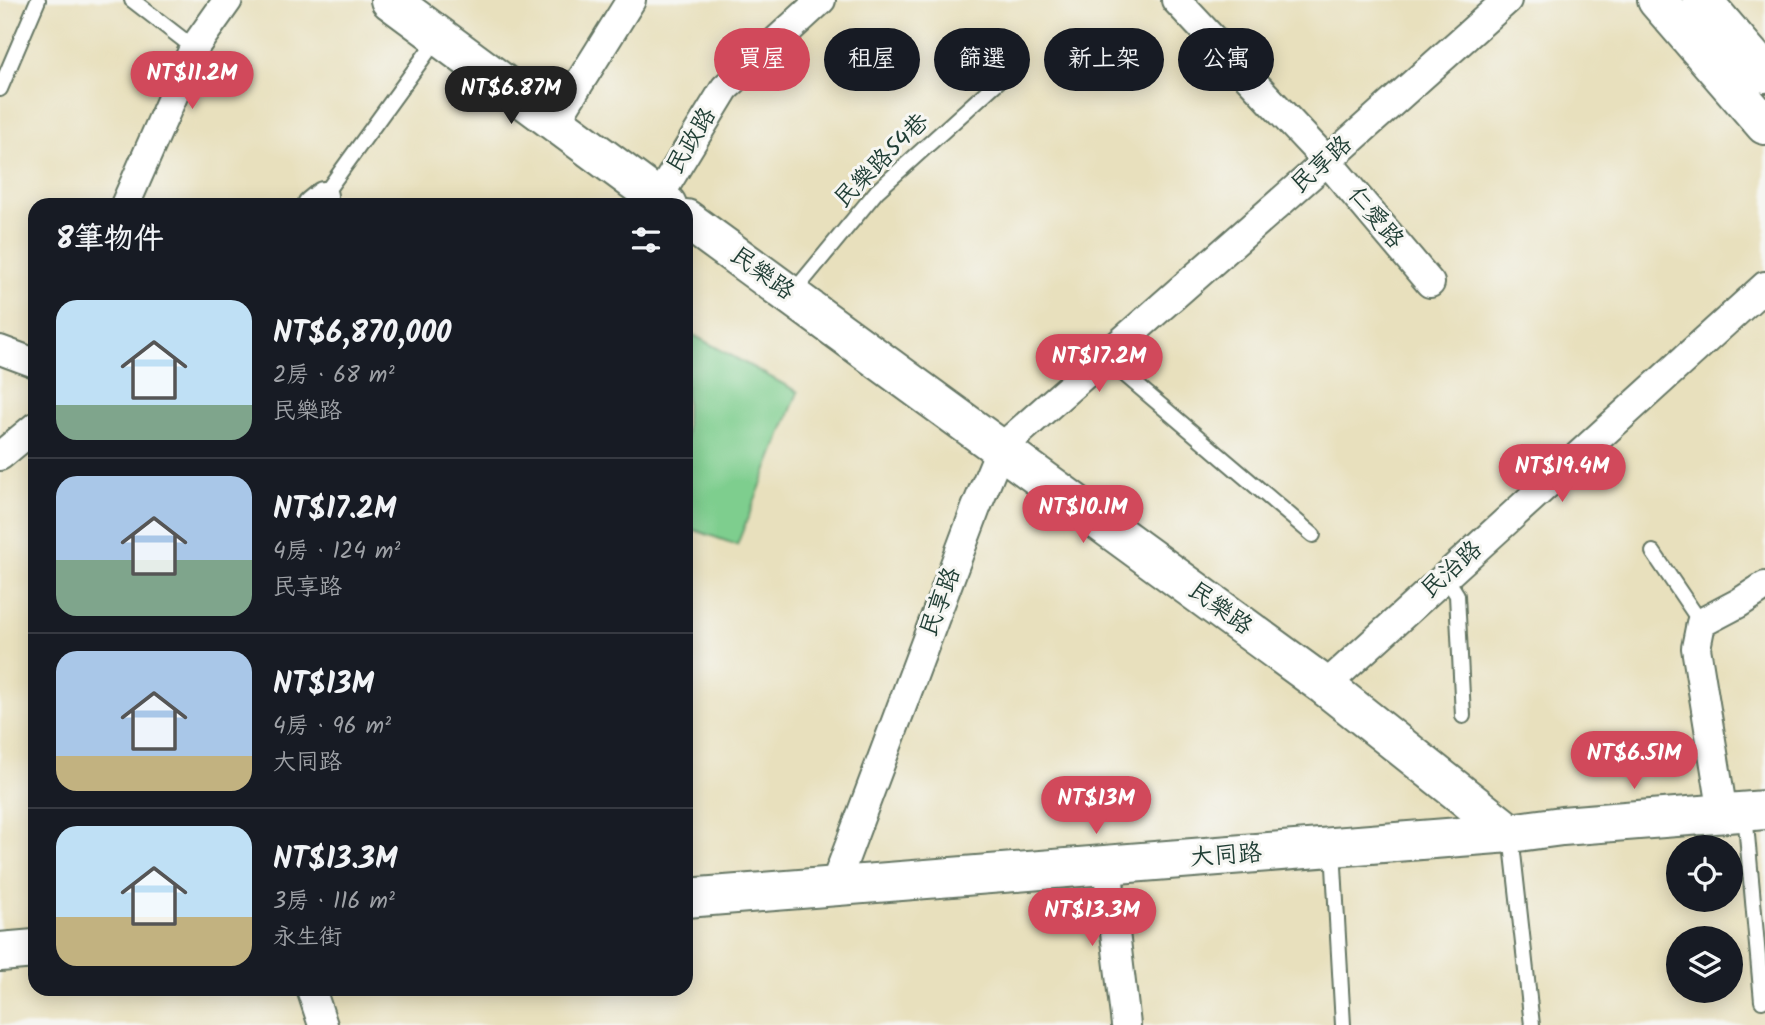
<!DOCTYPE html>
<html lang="zh-TW">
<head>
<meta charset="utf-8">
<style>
  body { margin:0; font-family:Kalam,"LXGW WenKai TC",sans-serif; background:#20242c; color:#f1f3f6; height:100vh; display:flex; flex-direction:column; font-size:26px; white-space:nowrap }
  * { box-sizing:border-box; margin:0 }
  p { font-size:23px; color:#9ea1a6 }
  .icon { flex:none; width:38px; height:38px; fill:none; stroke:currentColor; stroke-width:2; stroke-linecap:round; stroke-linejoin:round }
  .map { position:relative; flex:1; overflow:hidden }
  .side { position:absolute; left:28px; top:198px; width:665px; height:798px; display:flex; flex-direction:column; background:#171b24; border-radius:21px; box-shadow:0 4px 18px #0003 }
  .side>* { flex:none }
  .top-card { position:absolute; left:714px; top:28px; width:665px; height:63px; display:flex; gap:14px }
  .tools { position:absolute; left:1666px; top:835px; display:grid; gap:14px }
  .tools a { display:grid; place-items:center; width:77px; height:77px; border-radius:50%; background:#171b24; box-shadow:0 4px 18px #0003; font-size:35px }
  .price { position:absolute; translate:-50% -60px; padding:0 16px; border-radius:24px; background:#d1495b; color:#fff; font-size:23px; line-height:46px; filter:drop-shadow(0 2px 4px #0008) }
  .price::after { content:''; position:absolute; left:50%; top:42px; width:21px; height:16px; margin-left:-10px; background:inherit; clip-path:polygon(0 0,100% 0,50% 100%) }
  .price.active { background:#222; color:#fff }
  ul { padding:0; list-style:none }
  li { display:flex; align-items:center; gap:21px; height:175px; padding:0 28px }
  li+li { border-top:2px solid #363941 }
  li span { display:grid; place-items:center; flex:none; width:196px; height:140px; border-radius:21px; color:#555 }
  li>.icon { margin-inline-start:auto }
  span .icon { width:84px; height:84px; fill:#fffc; stroke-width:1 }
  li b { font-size:30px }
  h2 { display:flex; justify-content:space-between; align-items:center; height:84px; padding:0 28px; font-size:30px }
  .tag { padding:0 24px; border-radius:32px; background:#171b24; box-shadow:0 4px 18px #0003; font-size:24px; line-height:63px }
  .tag.active { background:#d1495b; color:#fff }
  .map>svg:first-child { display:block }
  .green { fill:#7ece8e; stroke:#4e8661; stroke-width:2 }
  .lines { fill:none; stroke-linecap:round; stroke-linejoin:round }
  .lane-casing { stroke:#657664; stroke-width:18 }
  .street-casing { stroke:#657664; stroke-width:32 }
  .secondary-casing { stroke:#657664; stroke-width:42 }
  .primary-casing { stroke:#657664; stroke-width:42 }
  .lane { stroke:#fff; stroke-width:14 }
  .street { stroke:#fff; stroke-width:28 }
  .secondary { stroke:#fff; stroke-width:38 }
  .primary { stroke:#fff; stroke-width:38 }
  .labels { text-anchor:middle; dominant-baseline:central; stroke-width:6; stroke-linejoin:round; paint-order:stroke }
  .street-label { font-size:24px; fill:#1f3d34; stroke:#f6f6f2 }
</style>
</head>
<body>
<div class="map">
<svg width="1765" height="1025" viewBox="0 0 1765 1025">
  <rect width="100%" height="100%" fill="#f6f6f2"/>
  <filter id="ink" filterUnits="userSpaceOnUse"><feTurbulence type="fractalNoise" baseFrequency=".0143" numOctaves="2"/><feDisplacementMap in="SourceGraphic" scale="14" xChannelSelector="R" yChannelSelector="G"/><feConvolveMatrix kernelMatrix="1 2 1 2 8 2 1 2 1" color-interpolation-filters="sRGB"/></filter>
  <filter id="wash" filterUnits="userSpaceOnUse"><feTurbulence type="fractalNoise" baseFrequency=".00686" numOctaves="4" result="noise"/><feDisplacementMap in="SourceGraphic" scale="28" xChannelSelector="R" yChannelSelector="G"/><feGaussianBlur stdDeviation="1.57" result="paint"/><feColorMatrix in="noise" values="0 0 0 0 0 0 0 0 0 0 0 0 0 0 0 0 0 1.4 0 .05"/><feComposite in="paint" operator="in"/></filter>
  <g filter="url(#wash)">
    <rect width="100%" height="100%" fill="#e8e0bd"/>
    <polygon class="green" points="686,331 798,392 737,545 686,527"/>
  </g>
  <g filter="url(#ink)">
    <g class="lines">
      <defs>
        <g id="lane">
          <polyline points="132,0 194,48"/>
          <polyline points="0,89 38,0"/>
          <polyline points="323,196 439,36"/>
          <polyline points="792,294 877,191 1014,67"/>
          <polyline points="1104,357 1313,535"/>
          <polyline points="1653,552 1701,623"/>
          <polyline points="1445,576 1457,595 1463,716"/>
          <polyline points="1745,813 1762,1001"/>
          <polyline points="1511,835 1532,1025"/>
          <polyline points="1333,849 1343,1025"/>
        </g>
        <g id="street">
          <polyline points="1176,0 1327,161 1430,283"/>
          <polyline points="555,122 631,0"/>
          <polyline points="658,198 725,88 821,0"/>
          <polyline points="125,205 194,48 228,0"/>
          <polyline points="312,205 323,196"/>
          <polyline points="0,350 35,363"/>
          <polyline points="0,456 35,427"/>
          <polyline points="1325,686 1765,286"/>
          <polyline points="1723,814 1696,648 1701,623 1739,603 1765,586"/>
          <polyline points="1107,865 1126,1025"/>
          <polyline points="834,887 976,508 1001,448 1327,161 1507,0"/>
          <polyline points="311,989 323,1025"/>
        </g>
        <g id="secondary">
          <polyline points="390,0 667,205"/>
          <polyline points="686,219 1325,686 1510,833"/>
          <polyline points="686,898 1510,833 1562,826 1765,810"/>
          <polyline points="0,952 35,949"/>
        </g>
        <g id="primary">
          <polyline points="1657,0 1765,125"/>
          <polyline points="1702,0 1765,73"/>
        </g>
      </defs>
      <use href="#lane" class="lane-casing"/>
      <use href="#street" class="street-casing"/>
      <use href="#secondary" class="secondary-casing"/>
      <use href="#primary" class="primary-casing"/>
      <use href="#lane" class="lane"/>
      <use href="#street" class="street"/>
      <use href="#secondary" class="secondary"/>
      <use href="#primary" class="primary"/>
    </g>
  </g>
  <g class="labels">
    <g class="street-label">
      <text transform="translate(692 141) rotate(-59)">民政路</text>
      <text transform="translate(882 161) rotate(-45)">民樂路54巷</text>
      <text transform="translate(1322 165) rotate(-42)">民享路</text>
      <text transform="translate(1375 218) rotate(50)">仁愛路</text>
      <text transform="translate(762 274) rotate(36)">民樂路</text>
      <text transform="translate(1452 570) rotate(-42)">民治路</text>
      <text transform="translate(941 602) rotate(-69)">民享路</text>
      <text transform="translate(1220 609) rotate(36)">民樂路</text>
      <text transform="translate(1226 856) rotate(-4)">大同路</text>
    </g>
  </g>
</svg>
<div class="tools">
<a><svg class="icon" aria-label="locate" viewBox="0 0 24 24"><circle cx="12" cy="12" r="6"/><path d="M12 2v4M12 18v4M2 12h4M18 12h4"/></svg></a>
<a><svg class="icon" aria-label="layers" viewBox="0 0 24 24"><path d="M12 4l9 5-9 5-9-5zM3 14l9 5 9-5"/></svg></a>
</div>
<b class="price" style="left:192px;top:111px">NT$11.2M</b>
<b class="price active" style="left:511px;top:126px">NT$6.87M</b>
<b class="price" style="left:1099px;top:394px">NT$17.2M</b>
<b class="price" style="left:1562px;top:504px">NT$19.4M</b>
<b class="price" style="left:1083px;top:545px">NT$10.1M</b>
<b class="price" style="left:1634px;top:791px">NT$6.51M</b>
<b class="price" style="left:1096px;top:836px">NT$13M</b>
<b class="price" style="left:1092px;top:948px">NT$13.3M</b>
<div class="top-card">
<a class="tag active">買屋</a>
<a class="tag">租屋</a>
<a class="tag">篩選</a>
<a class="tag">新上架</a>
<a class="tag">公寓</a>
</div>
<section class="side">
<h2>8筆物件<svg class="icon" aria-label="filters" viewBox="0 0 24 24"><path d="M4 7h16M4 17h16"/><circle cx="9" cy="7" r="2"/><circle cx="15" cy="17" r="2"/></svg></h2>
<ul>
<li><span style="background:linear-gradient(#bfe0f5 75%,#7fa58c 0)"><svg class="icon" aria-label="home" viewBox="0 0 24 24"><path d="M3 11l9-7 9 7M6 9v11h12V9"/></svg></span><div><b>NT$6,870,000</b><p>2房 · 68 m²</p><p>民樂路</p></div></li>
<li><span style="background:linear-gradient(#a9c7e8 60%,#7fa58c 0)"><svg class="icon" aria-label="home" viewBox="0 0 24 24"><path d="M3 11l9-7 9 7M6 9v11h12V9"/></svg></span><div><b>NT$17.2M</b><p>4房 · 124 m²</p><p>民享路</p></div></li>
<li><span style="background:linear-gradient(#a9c7e8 75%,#c2b280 0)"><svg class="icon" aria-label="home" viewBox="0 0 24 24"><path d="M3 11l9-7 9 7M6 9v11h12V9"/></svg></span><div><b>NT$13M</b><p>4房 · 96 m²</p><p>大同路</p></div></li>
<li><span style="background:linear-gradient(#bfe0f5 65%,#c2b280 0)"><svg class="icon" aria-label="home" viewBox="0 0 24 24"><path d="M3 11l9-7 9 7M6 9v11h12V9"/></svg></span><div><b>NT$13.3M</b><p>3房 · 116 m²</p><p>永生街</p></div></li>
</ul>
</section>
</div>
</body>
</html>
